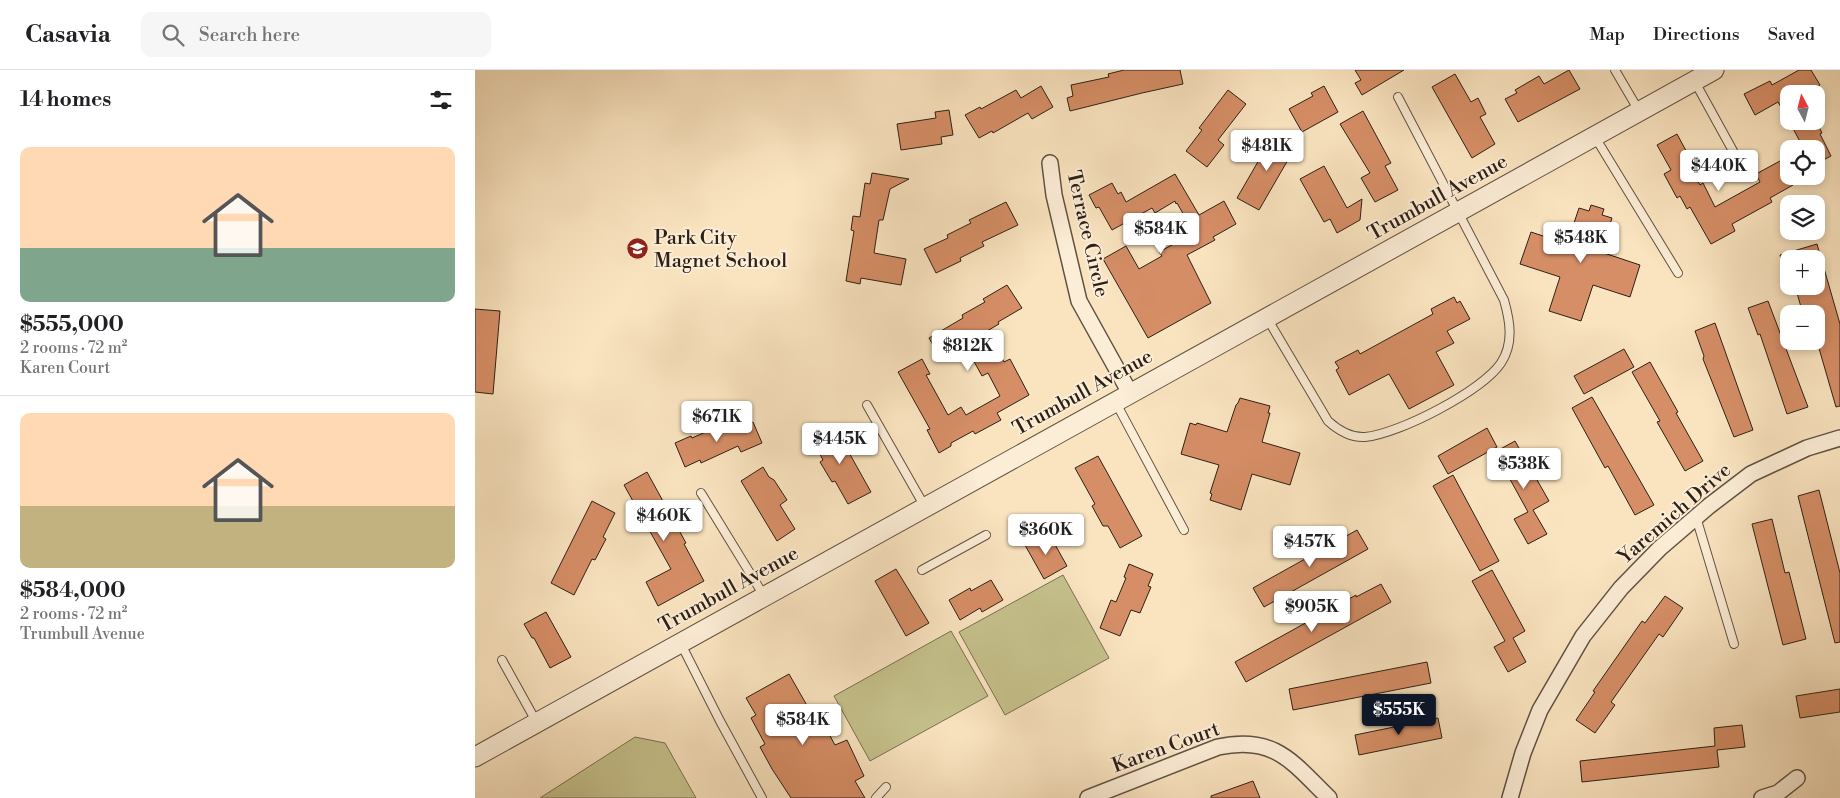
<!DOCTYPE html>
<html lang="en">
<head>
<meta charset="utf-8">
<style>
  body { margin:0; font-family:"Libre Bodoni",serif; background:#f6f6f6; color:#202124; height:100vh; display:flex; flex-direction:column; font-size:19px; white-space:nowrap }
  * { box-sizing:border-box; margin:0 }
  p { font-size:16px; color:#757577 }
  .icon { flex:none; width:28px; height:28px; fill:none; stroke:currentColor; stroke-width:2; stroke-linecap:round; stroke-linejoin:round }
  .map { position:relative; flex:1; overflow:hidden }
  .panel { display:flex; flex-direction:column; background:#fff; width:475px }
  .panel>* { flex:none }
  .needle { width:32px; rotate:353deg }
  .controls { position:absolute; left:1305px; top:15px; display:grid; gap:10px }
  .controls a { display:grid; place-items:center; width:45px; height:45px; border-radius:10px; background:#fff; box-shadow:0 2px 8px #0003; font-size:25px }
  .price { position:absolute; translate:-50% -42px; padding:0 11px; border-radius:5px; background:#fff; color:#222; font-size:16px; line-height:32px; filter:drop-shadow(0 1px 2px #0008) }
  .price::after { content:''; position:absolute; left:50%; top:30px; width:15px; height:11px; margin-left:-8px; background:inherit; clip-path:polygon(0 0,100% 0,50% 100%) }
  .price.active { background:#111827; color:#fff }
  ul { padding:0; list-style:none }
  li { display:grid; align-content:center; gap:10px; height:265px; padding:0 20px }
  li+li { border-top:1px solid #e0e0e0 }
  li span { display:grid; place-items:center; height:155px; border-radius:10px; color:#555 }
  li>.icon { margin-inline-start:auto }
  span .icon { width:90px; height:90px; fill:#fffc; stroke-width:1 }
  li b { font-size:21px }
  h2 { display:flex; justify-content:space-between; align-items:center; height:60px; padding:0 20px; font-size:21px }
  header { display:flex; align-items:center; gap:30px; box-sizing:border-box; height:70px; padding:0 25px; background:#fff; border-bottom:1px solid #e0e0e0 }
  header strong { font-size:24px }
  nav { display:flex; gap:28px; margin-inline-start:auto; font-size:18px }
  .search { width:350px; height:45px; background:#f6f6f6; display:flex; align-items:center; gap:12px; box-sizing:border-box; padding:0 18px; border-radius:10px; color:#757577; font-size:19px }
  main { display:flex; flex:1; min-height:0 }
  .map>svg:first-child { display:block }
  .green { fill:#c6c28d; stroke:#797152 }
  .building { fill:#d68e66; stroke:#2c2018 }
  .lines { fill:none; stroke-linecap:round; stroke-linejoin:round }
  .service-casing { stroke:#605142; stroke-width:10 }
  .minor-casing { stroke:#605142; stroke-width:18 }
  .tertiary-casing { stroke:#605142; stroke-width:21 }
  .service { stroke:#fcedd6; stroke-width:8 }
  .minor { stroke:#fcedd6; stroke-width:15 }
  .tertiary { stroke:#fcedd6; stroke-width:19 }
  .labels { text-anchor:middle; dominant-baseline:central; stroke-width:4; stroke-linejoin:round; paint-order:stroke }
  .street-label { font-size:20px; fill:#2c2018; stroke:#fcedd6 }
  .poi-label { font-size:20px; fill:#2c2018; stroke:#fcedd6; text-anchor:start }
</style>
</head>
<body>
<header>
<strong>Casavia</strong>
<div class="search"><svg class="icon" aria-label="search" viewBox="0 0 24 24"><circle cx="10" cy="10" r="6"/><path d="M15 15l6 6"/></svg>Search here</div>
<nav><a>Map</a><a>Directions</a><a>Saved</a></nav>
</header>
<main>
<section class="panel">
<h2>14 homes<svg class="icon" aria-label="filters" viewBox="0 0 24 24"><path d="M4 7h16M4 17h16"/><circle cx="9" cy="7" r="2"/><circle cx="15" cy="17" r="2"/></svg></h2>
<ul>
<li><span style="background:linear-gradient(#ffd9b3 65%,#7fa58c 0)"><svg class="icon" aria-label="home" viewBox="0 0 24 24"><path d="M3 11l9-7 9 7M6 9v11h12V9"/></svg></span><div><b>$555,000</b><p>2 rooms · 72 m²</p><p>Karen Court</p></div></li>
<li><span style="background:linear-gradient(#ffd9b3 60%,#c2b280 0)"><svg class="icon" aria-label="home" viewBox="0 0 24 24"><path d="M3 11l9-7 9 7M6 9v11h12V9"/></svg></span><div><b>$584,000</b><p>2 rooms · 72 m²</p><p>Trumbull Avenue</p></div></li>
</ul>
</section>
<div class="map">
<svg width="1365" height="728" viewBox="0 0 1365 728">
  <rect width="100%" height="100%" fill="#fae4c0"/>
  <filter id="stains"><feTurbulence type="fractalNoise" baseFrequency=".004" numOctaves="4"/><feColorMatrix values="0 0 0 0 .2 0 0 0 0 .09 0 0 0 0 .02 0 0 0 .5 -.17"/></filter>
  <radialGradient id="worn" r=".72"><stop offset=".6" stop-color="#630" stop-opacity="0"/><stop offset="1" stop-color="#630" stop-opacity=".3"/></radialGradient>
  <g class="green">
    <polygon points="588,505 634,588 530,645 484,562"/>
    <polygon points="476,561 513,626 395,691 359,626"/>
    <polygon points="160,667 190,673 221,728 65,728"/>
  </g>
  <g class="building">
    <polygon points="649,0 705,0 708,14 667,23 595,41 592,28 598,26 596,15 634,7 633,4"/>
    <polygon points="880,0 929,0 887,25 880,13 886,10"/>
    <polygon points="1094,0 1105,19 1043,52 1030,29 1042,23 1040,20 1064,6 1069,14"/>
    <polygon points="1324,0 1336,0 1345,15 1329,24 1314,24 1314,51 1303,32 1280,45 1269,24 1295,11 1297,15"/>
    <polygon points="980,4 996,32 1003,28 1011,44 1005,47 1020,74 997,88 957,17"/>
    <polygon points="566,16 578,37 557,49 553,43 518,63 517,61 504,68 490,45 505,37 506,39 541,20 546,28"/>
    <polygon points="849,16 863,42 827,62 814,39 838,26 836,23"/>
    <polygon points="753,20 771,34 743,70 749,75 732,97 711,81 727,60 724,58"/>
    <polygon points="474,40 478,65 466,67 467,74 426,80 422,54 461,48 460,42"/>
    <polygon points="888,41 916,93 910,96 923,120 900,132 886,108 895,103 865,54"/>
    <polygon points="1314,51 1341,51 1347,63 1345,64 1356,86 1341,94 1341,79 1329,79"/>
    <polygon points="799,64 821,76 784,140 762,128"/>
    <polygon points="1202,64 1216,90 1212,92 1225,115 1228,113 1240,137 1285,112 1281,104 1305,91 1318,115 1295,128 1297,132 1257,154 1260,161 1236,174 1215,137 1212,139 1205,126 1202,128 1189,104 1196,100 1182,75"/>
    <polygon points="849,96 872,138 887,129 885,150 862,163 855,149 849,152 825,109"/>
    <polygon points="397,103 434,109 415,119 408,150 404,150 399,183 431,189 426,215 386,208 385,214 371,211 379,161 376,160 378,146 385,147 390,113 395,114"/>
    <polygon points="700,104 724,145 749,131 761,154 738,167 740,170 712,185 736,233 673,268 628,189 651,176 664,199 687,186 684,182 719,163 702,133 701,134 700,131 680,143 677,138 637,160 624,137 621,138 614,125 637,113 643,124 646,122 651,132"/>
    <polygon points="531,132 543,155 507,172 509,176 485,188 486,191 461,203 449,179 473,168 472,165 496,153 494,150"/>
    <polygon points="1116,135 1129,139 1127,145 1137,148 1126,182 1165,195 1155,227 1118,215 1106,251 1074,241 1085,207 1045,194 1056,162 1092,174 1104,138 1114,141"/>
    <polygon points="1342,174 1365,254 1365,336 1361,337 1341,268 1341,244 1328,244 1320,216 1341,216 1341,189 1306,189 1305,185"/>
    <polygon points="532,215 547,238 523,252 524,254 512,261 529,292 535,289 554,325 522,343 526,350 500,364 498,361 476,373 476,376 464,383 452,360 455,359 423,302 447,289 455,304 451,305 473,345 486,337 491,345 525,326 513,303 507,306 491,277 467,291 454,268 488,248 487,245 510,232 508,229"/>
    <polygon points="979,227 982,233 985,231 995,249 972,261 979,273 961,282 979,315 934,339 914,304 874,325 861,300 864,298 860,292 883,280 885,284 958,244 956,239"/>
    <polygon points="1293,231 1333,337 1312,344 1285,264 1283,265 1273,238"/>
    <polygon points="0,239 25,241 18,324 0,322"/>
    <polygon points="1240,253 1278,360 1259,367 1228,289 1229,286 1220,261"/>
    <polygon points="1149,279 1159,297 1109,324 1099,306"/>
    <polygon points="1175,292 1203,342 1201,343 1228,391 1210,401 1182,352 1185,351 1157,302"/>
    <polygon points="1117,327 1179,435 1160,445 1133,396 1130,398 1097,338"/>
    <polygon points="765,328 795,336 793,343 795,343 787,372 825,383 815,415 777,404 766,440 735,430 737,424 735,423 744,395 706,384 715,353 721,355 722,353 752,362 761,335 763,333"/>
    <polygon points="253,352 257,361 278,352 287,373 266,382 263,376 226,393 225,390 210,397 200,373 216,366 217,368"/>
    <polygon points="358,354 396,422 373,434 360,411 357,412 345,392 348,390 336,367"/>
    <polygon points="1012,358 1022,377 973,404 963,386"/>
    <polygon points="1040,371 1074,431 1058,440 1072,464 1053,474 1039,449 1053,442 1020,382"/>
    <polygon points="623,386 667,466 645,478 633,456 628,456 617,436 620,434 600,398"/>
    <polygon points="288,397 294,407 299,410 312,430 305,435 320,459 302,471 266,411"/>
    <polygon points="172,402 211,473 209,474 229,511 183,536 171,512 196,499 149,415"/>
    <polygon points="978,405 1024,491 1005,501 958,416"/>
    <polygon points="1344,420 1365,503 1365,572 1360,573 1323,426"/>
    <polygon points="117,431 140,443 128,467 131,469 120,490 117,489 99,525 76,513"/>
    <polygon points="1297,449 1310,503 1314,502 1331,569 1308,575 1277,454"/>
    <polygon points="882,460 893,479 789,537 778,518"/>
    <polygon points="573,462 592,496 569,509 550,475"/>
    <polygon points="654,494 678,504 673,516 676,517 665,543 656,540 645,566 625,558 636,530 641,532 651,508 649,507"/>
    <polygon points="421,499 454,553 431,566 400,511"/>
    <polygon points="1017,500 1050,561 1038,568 1051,592 1033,602 1019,577 1030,571 997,511"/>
    <polygon points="516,510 528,530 507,542 505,538 485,550 474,530 495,518 496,521"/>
    <polygon points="906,514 916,532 771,612 760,592 881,525 881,527"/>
    <polygon points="1190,526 1208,538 1188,567 1184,564 1136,632 1140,635 1120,663 1101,650 1120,622 1118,621 1167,551 1170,553"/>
    <polygon points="71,542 96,587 75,598 59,568 57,568 49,554"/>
    <polygon points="952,592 956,613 818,640 814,619"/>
    <polygon points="314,604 338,646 343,644 360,675 372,670 389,706 380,711 390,728 316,728 297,699 285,677 290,674 276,648 281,645 271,628"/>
    <polygon points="1365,619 1365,642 1325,648 1321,626"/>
    <polygon points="963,648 967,668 884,685 880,665"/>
    <polygon points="1267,655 1270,677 1242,680 1244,697 1107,712 1105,691 1240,676 1239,658"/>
    <polygon points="778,711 785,728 736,728 736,726"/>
  </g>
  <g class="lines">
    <defs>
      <g id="service">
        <polyline points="1140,0 1164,41"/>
        <polyline points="1220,12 1258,81"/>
        <polyline points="1120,67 1203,203"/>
        <path d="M792,248L853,351C863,360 875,368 890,367C924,364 1007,321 1026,293C1039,273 1035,251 1029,230L923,27"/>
        <polyline points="641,333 709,460"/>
        <polyline points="392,335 450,437"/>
        <polyline points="226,423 289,526"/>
        <polyline points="1221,447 1259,574"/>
        <polyline points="447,500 511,465"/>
        <polyline points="206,574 245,651 287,728"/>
        <polyline points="27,590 62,653"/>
        <polyline points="401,728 411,717"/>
      </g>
      <g id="minor">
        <polyline points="575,93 579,125 604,231 655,323"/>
        <path d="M613,728L743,677C800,665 817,692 854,728"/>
        <polyline points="1035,728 1048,683 1065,640 1108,566 1146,518 1185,478 1234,436 1276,404 1332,378 1365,368"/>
        <polyline points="1287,728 1303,723 1322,708"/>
      </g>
      <polyline id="tertiary" points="0,687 1239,0"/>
    </defs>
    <use href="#service" class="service-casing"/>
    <use href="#minor" class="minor-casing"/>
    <use href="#tertiary" class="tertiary-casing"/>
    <use href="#service" class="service"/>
    <use href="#minor" class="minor"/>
    <use href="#tertiary" class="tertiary"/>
  </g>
  <defs>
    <symbol id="school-disc" viewBox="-11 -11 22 22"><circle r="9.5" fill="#8f2418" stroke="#fcedd6"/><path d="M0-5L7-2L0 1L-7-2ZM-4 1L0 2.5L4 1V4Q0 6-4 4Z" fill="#fff"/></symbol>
  </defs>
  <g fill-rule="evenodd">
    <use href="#school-disc" x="150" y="166" width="25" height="25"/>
  </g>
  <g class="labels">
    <g class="street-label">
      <text transform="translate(963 128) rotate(-29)">Trumbull Avenue</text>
      <text transform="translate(612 164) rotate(77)">Terrace Circle</text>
      <text transform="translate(608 323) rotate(-29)">Trumbull Avenue</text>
      <text transform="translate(1200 444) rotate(-41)">Yaremich Drive</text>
      <text transform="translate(254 520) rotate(-29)">Trumbull Avenue</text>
      <text transform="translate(691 678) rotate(-20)">Karen Court</text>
    </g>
    <g class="poi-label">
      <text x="179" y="168">Park City<tspan x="179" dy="23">Magnet School</tspan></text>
    </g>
  </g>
  <rect width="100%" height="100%" filter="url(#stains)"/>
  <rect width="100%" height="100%" fill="url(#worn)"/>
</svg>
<div class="controls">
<a><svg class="needle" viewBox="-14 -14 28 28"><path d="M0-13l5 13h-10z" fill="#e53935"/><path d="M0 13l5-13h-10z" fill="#757577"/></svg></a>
<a><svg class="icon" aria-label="locate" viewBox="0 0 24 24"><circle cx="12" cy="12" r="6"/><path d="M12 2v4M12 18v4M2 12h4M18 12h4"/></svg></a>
<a><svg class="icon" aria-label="layers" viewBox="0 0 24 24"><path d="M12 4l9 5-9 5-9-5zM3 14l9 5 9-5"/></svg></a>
<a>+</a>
<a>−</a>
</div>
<b class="price" style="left:792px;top:102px">$481K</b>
<b class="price" style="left:1244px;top:122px">$440K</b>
<b class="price" style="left:686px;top:185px">$584K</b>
<b class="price" style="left:1106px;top:194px">$548K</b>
<b class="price" style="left:493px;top:302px">$812K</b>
<b class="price" style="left:242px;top:373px">$671K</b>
<b class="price" style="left:365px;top:395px">$445K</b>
<b class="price" style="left:1049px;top:420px">$538K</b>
<b class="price" style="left:189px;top:472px">$460K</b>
<b class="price" style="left:571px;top:486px">$360K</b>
<b class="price" style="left:835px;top:498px">$457K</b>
<b class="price" style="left:837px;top:563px">$905K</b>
<b class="price active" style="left:924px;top:666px">$555K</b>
<b class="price" style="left:328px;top:676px">$584K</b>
</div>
</main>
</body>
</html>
